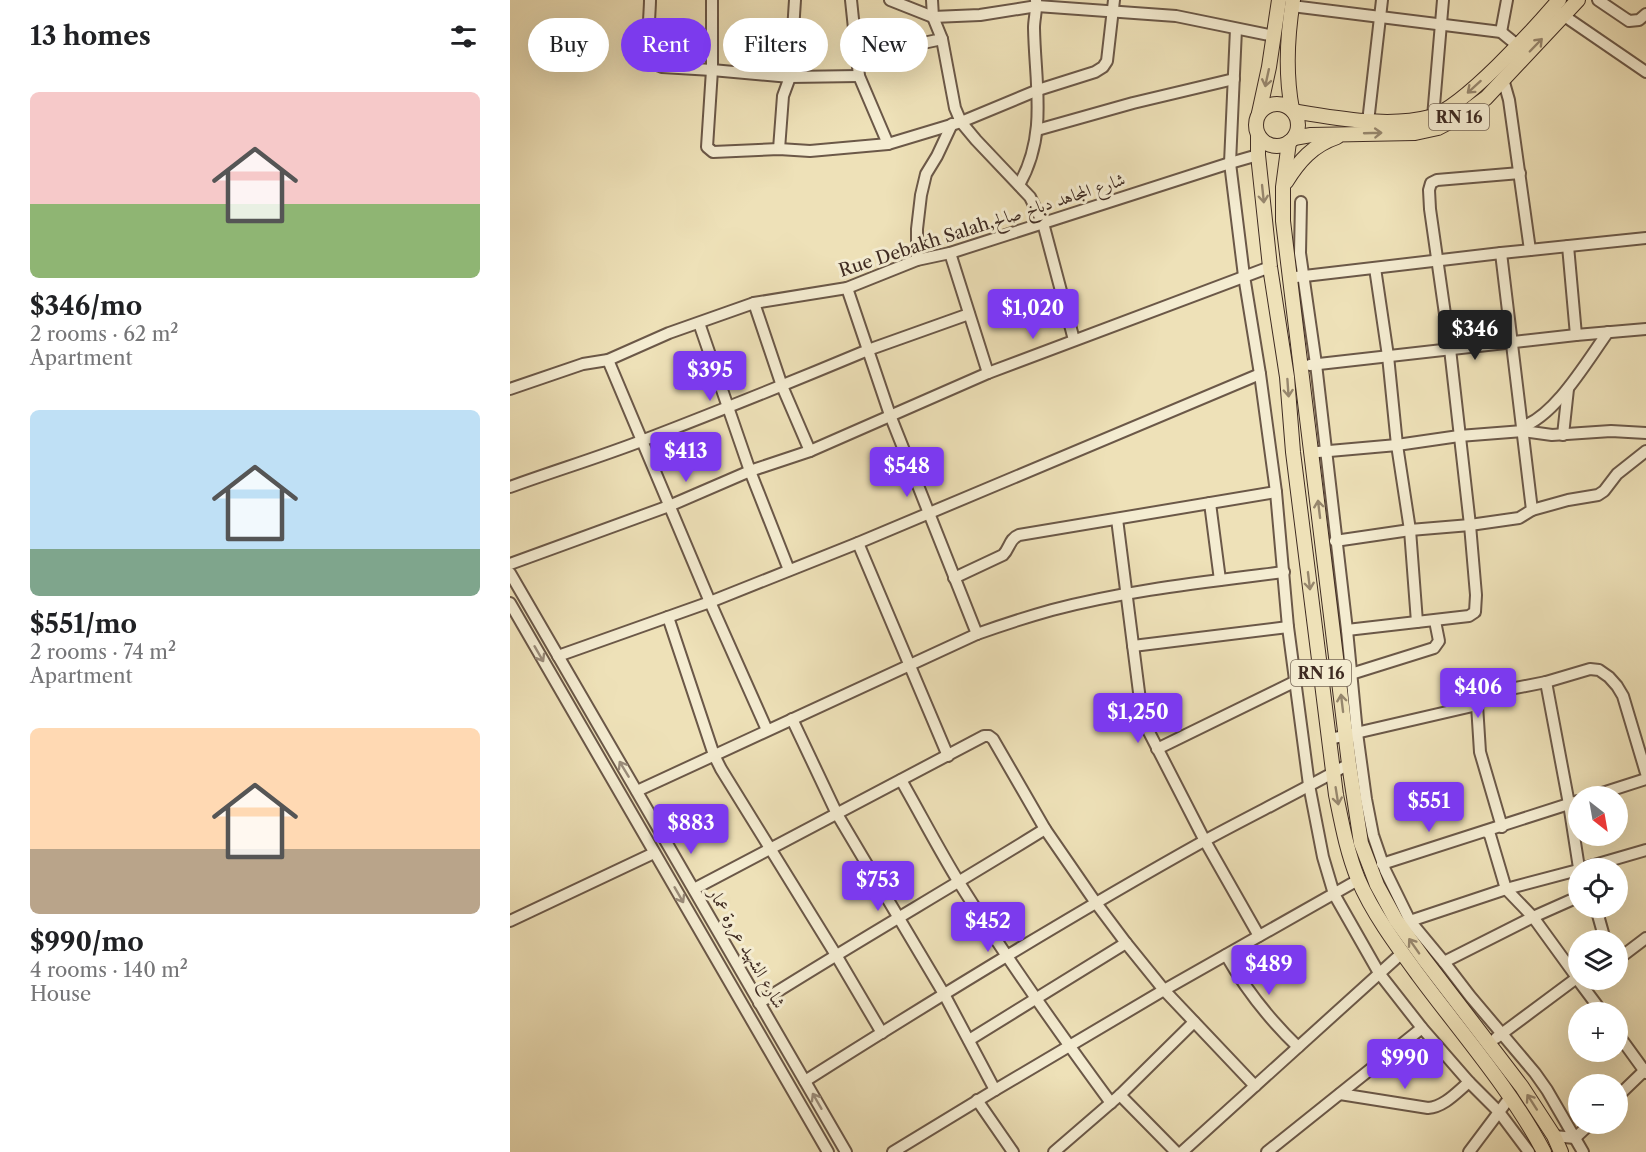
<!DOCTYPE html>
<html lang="en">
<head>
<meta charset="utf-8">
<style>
  body { margin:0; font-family:"Libre Caslon Text",Amiri,serif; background:#f6f6f6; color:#202124; height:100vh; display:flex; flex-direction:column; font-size:22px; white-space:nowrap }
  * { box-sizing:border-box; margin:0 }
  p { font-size:20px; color:#757577 }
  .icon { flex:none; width:33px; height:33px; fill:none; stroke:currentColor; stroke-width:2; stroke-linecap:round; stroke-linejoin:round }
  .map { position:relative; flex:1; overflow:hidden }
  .drawer { display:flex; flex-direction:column; background:#fff; width:510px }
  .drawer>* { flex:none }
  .banner { position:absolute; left:18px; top:18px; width:570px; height:54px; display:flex; gap:12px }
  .needle { width:39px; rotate:149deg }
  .controls { position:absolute; left:1058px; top:786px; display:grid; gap:12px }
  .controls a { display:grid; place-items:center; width:60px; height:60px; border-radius:50%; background:#fff; box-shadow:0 6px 24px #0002; font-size:30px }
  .price { position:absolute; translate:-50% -51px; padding:0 14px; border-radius:6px; background:#7c3aed; color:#fff; font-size:20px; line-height:39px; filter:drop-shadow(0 2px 3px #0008) }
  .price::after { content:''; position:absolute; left:50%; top:36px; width:18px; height:14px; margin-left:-9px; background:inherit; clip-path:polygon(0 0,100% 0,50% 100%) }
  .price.current { background:#222; color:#fff }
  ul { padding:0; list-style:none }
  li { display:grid; align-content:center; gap:12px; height:318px; padding:0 30px }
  li span { display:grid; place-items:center; height:186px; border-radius:9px; color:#555 }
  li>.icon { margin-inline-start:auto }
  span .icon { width:108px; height:108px; fill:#fffc; stroke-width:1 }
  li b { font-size:26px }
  h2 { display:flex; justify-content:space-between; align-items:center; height:72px; padding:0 30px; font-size:26px }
  .tag { padding:0 21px; border-radius:27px; background:#fff; box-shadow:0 6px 24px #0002; font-size:21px; line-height:54px }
  .tag.current { background:#7c3aed; color:#fff }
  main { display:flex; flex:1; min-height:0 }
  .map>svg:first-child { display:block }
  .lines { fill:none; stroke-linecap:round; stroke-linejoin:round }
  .minor-casing { stroke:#6b5848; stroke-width:14 }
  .major-casing { stroke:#3f2b22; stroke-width:16 }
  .minor { stroke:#f4ecd1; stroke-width:10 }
  .major { stroke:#eee1b8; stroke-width:14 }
  .oneway { stroke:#96866d }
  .oneway2 { stroke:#9a8c7a }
  .labels { text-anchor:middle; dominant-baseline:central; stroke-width:6; stroke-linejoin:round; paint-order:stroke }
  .shield { fill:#f4ecd1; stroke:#756556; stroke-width:1.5 }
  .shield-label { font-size:16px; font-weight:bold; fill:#3f2b22 }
  .street-label { font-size:18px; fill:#3f2b22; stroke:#f4ecd1 }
</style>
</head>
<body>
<main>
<section class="drawer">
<h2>13 homes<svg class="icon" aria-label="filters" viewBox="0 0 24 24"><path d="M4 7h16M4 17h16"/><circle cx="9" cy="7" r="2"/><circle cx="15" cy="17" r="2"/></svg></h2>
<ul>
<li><span style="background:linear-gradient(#f6c9c9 60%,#8fb573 0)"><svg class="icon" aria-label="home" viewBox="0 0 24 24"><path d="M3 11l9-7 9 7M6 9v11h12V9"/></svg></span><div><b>$346/mo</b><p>2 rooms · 62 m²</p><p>Apartment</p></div></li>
<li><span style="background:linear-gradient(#bfe0f5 75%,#7fa58c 0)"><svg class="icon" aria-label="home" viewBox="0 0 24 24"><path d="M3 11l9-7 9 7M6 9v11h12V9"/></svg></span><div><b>$551/mo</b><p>2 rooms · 74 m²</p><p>Apartment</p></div></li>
<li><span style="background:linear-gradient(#ffd9b3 65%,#b9a48a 0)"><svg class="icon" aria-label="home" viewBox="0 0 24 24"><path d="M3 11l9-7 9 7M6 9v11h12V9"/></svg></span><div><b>$990/mo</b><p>4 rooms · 140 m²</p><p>House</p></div></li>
</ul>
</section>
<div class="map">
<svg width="1136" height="1152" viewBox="0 0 1136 1152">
  <rect width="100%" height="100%" fill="#eee1b8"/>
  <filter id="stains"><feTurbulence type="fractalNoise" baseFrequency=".00333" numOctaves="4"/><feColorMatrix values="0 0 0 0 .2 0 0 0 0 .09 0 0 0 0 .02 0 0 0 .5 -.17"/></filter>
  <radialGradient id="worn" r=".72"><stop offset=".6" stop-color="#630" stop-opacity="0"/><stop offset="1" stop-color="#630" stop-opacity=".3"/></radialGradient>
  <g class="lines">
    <defs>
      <g id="minor">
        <path d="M140,0C140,15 135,50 144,62C146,65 148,65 152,67L202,70L280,77L349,76"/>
        <polyline points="202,0 202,70 197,147 203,152 269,149 300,151 378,144"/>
        <polyline points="341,0 349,76 378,144 451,122 528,90 585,72 593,67 597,61 604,0"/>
        <polyline points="380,0 423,17 470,15 527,6 666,16 764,36"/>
        <polyline points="1088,0 1119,21 1129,20 1136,14"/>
        <polyline points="782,6 991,32 1007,45"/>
        <polyline points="1047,11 1136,72"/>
        <polyline points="726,29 720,163 734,276 750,374 766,492 778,627 799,785 813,857 824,894 869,973 912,1028 959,1082 989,1112 1019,1152"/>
        <polyline points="991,32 997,0"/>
        <polyline points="432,39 445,108 451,122 466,140 520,197 533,223 564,340"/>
        <polyline points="348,57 432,39 423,17 422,0"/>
        <polyline points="993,79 999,100 1020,250"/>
        <polyline points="923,117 933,0"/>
        <polyline points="858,122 872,0"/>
        <polyline points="527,130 623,103 724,79"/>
        <polyline points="269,149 273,96 280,77 285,0"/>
        <path d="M509,185C538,134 525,84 524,28C524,19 527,10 526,0"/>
        <polyline points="791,202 790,253 806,364 837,630 847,733 856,799 863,835 875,870 900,921 934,962 960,996 1025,1073 1037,1090 1073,1152"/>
        <polyline points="1058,246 1066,335"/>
        <polyline points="440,253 478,373"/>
        <polyline points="407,260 407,229 411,195 416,174 427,156 442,124"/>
        <polyline points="865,268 878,356 887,445 900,530 907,622"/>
        <polyline points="786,277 991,253 1136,238"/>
        <polyline points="244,303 272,386 300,451"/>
        <polyline points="459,314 358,350 380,415 467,634"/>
        <polyline points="189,323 240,471 300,451 478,373 760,267"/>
        <polyline points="98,360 200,602 257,730"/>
        <polyline points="800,365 1066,335 1136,329"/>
        <polyline points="0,389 73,364 98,360 159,333 244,303 337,288 407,260 440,253 720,163 748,155"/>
        <path d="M1012,427C1046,415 1077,361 1098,332"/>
        <polyline points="1053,435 1058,389"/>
        <polyline points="808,452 887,445 949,436 1013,431 1042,435 1101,431 1136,433"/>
        <path d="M0,487C44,471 90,457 134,440C209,411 284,381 358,350L337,288"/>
        <polyline points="700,503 710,580"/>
        <polyline points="1022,510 1058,500 1088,495 1094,491 1107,474 1136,451"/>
        <polyline points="607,519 631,708 639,732 695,841 749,936"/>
        <polyline points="825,541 900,530 960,525 1009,518 1022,510 991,253"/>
        <polyline points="348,543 438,756"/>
        <polyline points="0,564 159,506 240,471 279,570"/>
        <polyline points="0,573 336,1152"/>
        <path d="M444,578L493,555C500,548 499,539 509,535L766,492"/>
        <polyline points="0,603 318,1152"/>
        <polyline points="158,617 204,755 211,769 326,955 372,1033"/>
        <polyline points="837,630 959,616 965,612 966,595 960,525 940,349 920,209 919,190 921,183 927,180 1010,173"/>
        <polyline points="623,646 778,627"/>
        <polyline points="48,656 200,602 348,543 750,374"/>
        <polyline points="841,674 924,648 929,641 925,621"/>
        <polyline points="1036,682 1059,804 1069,868"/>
        <polyline points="967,705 970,752 992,827"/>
        <polyline points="282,719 327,814 434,994 485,1090"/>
        <polyline points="820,739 967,705 975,697 985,692 1036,682 1080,669 1089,670 1099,677 1107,686 1113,696 1136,773"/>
        <polyline points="647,749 786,681"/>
        <path d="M391,780C411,815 429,850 450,884C497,959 548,1031 601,1103"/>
        <path d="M127,791L467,634C492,625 517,617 542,610C617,590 696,582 774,572"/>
        <polyline points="1083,796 1136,779"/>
        <polyline points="976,831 980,835 996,889 1023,917 1068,979"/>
        <polyline points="872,864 1068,801"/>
        <polyline points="1074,868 1136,850"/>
        <polyline points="184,889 474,736 479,736 483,739 535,829 586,903 616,943 654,990 745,1086"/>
        <polyline points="1086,908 1095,940"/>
        <polyline points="0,921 144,853"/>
        <polyline points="900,921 996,889 1068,870"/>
        <path d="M716,955C736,990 759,1019 788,1047"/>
        <polyline points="1107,960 1136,938"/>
        <polyline points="934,962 1023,917 1068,897"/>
        <polyline points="1068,980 1092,1012"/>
        <path d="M249,1003C344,943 440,888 535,829"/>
        <polyline points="1107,1033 1136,1073"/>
        <polyline points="986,1038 1068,977"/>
        <polyline points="459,1040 616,943"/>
        <path d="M295,1081C426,998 558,917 694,841C742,815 791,791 839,764"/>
        <path d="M830,1094L918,1108C934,1107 947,1092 959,1082"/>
        <polyline points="610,1095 666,1152"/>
        <polyline points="1107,1097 1136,1069"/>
        <polyline points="467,1100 503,1152"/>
        <polyline points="1044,1136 1065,1138 1080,1124"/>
        <polyline points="383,1152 485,1090 654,990 848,880"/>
        <polyline points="544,1152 610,1095 684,1022"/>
        <polyline points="672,1152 892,953"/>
        <polyline points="757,1152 912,1028"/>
        <polyline points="959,1152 1001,1096"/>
      </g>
      <g id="major">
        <circle cx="767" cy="125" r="21"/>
        <path d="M782,109C775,72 777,37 783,0"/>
        <path d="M783,111C825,118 879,128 920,117C953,108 1025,28 1049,0"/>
        <polyline points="749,113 759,67 769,0"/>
        <path d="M748,136V155L760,267L777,377L783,452L826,795C832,824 837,852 848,879C863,914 887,946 909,976C952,1034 1000,1088 1034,1152"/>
        <polyline points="784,138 801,135 905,133 928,128 953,115 976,98 1068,0"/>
        <polyline points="779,142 773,187 773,221 839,764 851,843 867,885 886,920 914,959 1012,1087 1044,1136 1051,1152"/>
        <path d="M776,182C789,161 803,145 827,137"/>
      </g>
    </defs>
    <use href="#minor" class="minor-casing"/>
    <use href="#major" class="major-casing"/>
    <use href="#minor" class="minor"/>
    <use href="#major" class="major"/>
  </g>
  <defs><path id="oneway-shaft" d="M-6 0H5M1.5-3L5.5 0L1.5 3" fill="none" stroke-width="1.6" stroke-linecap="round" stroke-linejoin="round" transform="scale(1.5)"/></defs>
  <g class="oneway">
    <use href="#oneway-shaft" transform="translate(1026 45) rotate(-46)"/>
    <use href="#oneway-shaft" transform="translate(757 78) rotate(102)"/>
    <use href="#oneway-shaft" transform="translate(964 87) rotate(138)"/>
    <use href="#oneway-shaft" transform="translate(863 133) rotate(-2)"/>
    <use href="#oneway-shaft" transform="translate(753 194) rotate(84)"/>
    <use href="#oneway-shaft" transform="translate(778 388) rotate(86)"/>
    <use href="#oneway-shaft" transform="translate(809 509) rotate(-97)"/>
    <use href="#oneway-shaft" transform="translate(799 581) rotate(83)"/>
    <use href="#oneway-shaft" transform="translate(832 703) rotate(-97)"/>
    <use href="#oneway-shaft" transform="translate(827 796) rotate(81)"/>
    <use href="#oneway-shaft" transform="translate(904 946) rotate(-125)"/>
    <use href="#oneway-shaft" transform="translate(1022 1102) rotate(-123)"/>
  </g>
  <g class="oneway2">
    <use href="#oneway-shaft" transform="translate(29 654) rotate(60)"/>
    <use href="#oneway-shaft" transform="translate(114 769) rotate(-121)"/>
    <use href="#oneway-shaft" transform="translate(169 895) rotate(60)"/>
    <use href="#oneway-shaft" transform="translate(307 1101) rotate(-120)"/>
  </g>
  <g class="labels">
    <g class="shield">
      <rect x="919" y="104" width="60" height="26" rx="4.5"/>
      <rect x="781" y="660" width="60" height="26" rx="4.5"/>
    </g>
    <g class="shield-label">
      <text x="949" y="117">RN 16</text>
      <text x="811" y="673">RN 16</text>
    </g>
    <g class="street-label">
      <text transform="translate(472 225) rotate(-18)">Rue Debakh Salah,شارع المجاهد دباخ صالح</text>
      <text transform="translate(237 948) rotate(60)">شارع الشهيد عروة عمار</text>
    </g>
  </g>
  <rect width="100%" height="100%" filter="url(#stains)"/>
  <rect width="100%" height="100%" fill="url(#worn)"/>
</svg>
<div class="controls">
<a><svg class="needle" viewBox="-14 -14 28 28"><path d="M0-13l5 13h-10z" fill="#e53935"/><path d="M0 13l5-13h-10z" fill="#757577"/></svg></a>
<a><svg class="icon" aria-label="locate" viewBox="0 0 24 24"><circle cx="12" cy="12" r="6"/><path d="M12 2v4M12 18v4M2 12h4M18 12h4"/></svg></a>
<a><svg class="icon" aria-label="layers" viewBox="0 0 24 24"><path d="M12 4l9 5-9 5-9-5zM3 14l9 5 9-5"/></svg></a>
<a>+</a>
<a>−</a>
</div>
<b class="price" style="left:523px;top:340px">$1,020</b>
<b class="price current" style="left:965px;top:361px">$346</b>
<b class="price" style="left:200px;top:402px">$395</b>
<b class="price" style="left:176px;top:483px">$413</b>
<b class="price" style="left:397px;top:498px">$548</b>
<b class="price" style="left:968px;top:719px">$406</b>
<b class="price" style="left:628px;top:744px">$1,250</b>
<b class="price" style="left:919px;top:833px">$551</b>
<b class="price" style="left:181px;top:855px">$883</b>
<b class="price" style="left:368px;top:912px">$753</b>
<b class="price" style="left:478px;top:953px">$452</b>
<b class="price" style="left:759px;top:996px">$489</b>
<b class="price" style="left:895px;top:1090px">$990</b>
<div class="banner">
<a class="tag">Buy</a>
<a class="tag current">Rent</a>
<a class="tag">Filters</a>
<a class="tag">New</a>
</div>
</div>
</main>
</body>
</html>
